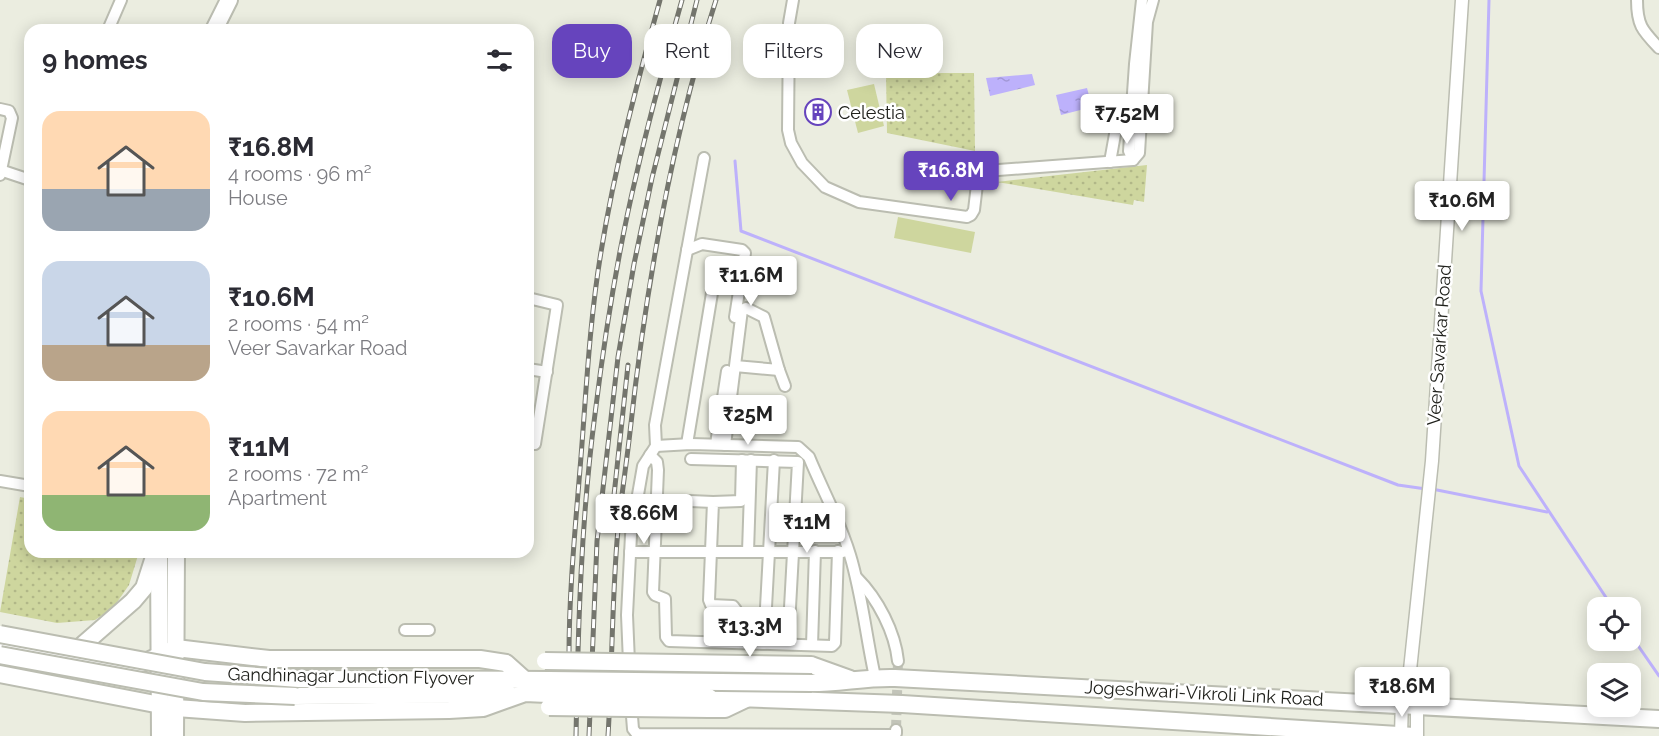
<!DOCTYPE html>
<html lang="en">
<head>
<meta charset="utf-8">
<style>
  body { margin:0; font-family:Raleway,sans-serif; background:#f2f2f3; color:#2b2b33; height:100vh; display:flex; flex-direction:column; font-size:22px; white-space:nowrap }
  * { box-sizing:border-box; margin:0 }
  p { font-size:20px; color:#7c7c81 }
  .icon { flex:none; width:33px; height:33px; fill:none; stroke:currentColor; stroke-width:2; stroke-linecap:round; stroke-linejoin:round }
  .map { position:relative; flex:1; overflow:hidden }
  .details { position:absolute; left:24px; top:24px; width:510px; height:534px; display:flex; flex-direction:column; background:#fff; border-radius:18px; box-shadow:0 3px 15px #0003 }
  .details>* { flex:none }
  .top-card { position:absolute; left:552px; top:24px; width:570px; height:54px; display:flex; gap:12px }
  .controls { position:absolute; left:1587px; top:597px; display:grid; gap:12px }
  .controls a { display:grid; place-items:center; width:54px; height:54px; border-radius:12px; background:#fff; box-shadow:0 3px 15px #0003; font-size:30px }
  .price { position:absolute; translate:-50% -51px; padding:0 14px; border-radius:6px; background:#fff; color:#222; font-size:20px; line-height:39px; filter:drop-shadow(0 2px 3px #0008) }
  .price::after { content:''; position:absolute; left:50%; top:36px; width:18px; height:14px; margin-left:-9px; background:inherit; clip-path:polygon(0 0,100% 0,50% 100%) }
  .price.selected { background:#6644bd; color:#fff }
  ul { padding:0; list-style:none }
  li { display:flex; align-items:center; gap:18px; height:150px; padding:0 18px }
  li span { display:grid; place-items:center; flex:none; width:168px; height:120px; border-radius:18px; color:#555 }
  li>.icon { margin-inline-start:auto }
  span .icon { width:72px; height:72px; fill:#fffc; stroke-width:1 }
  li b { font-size:26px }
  h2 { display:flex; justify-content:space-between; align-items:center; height:72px; padding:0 18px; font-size:26px }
  .tag { padding:0 21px; border-radius:18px; background:#fff; box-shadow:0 3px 15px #0003; font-size:21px; line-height:54px }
  .tag.selected { background:#6644bd; color:#fff }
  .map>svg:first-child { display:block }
  .park { fill:url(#park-dots) }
  .garden { fill:#ced69e }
  .water { fill:url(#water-ripples) }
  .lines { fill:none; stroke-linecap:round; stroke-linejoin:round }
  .stream { stroke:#bdb1fb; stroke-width:3 }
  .minor-tunnel { stroke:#c2c4b9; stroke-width:10; stroke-dasharray:10 5; stroke-linecap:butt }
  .minor-casing { stroke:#bbbdb1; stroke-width:14 }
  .tertiary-casing { stroke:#bbbdb1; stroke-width:15 }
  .primary-casing { stroke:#bbbdb1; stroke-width:20 }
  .minor { stroke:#fff; stroke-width:10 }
  .tertiary { stroke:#fff; stroke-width:12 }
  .primary { stroke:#fff; stroke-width:16 }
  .rail-casing { stroke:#74756d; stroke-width:5 }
  .rail { stroke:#fff; stroke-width:3; stroke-dasharray:9; stroke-linecap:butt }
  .primary-bridge-casing { stroke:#bbbdb1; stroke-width:20; stroke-linecap:butt }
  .primary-bridge { stroke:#fff; stroke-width:16 }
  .labels { text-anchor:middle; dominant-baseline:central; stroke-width:5; stroke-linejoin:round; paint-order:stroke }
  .poi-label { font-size:18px; fill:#20211c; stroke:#fff; text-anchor:start }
  .street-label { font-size:18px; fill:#20211c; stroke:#fff }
</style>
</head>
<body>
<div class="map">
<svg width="1659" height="736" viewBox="0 0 1659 736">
  <defs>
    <pattern id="park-dots" width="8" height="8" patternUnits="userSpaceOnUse" patternTransform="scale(1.5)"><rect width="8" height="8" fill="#ced69e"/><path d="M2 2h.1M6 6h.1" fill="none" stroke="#b1b788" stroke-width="1.8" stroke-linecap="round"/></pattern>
    <pattern id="water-ripples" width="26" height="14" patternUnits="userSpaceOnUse" patternTransform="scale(1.5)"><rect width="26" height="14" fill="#bdb1fb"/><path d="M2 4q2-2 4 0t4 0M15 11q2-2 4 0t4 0" fill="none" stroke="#a298d7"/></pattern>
  </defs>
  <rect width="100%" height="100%" fill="#ebede0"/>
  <g class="park">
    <polygon points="886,73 974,73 975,151 887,133"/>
    <polygon points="1147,165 1144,202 1134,200 1133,205 997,182"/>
    <polygon points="20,497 30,499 30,552 139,552 129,585 113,608 95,620 57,623 0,612"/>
  </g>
  <g class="garden">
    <polygon points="874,84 884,126 858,133 847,90"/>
    <polygon points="898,217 975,232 971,253 894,238"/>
  </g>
  <g class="water">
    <polygon points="1032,74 1035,85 990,96 986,78"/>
    <polygon points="1087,88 1092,107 1061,115 1056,95"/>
  </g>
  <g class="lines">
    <g class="stream">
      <polyline points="1489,0 1481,291 1519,466 1613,608"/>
      <polyline points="735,161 741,231 1398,485 1426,489"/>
      <polyline points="1432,489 1547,512"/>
      <polyline points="1630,634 1659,676"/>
    </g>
    <polyline class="minor-tunnel" points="896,730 898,661"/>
    <defs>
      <g id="minor">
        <polyline points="793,0 789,23 788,130 791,143 802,163 825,187 859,202 967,217 971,215 974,210 978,176 985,171 1133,160"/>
        <polyline points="1142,0 1135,64 1129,151 1133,160 1139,153 1147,22 1153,0"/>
        <path d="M1637,0C1637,25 1642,30 1659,48"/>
        <polyline points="108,30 121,0"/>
        <polyline points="0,109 9,111 12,118 0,175"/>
        <polyline points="1110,162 1117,123"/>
        <polyline points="0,170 30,180"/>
        <polyline points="687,250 702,244 742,250 745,253 735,317"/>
        <polyline points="528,298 557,305 535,444 528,443"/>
        <polyline points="528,369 547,372"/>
        <polyline points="779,370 785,386"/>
        <polyline points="687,444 717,263"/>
        <polyline points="716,444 727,371"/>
        <polyline points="725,445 742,310 746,308 764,317 779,370 735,366"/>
        <path d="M656,446L691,444L798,447L809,457C822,489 840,521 850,555C862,594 866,637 875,677"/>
        <polyline points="650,455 657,462 658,470 653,592 655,595 665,599 666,637 669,641 832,646 835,643 838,551"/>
        <polyline points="691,459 798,462 788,644"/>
        <polyline points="0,481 30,486"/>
        <polyline points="690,501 713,502"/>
        <polyline points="630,552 843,552"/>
        <polyline points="748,552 751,460"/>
        <path d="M857,578C878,599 895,632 898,661"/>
        <polyline points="405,630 429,630"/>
        <polyline points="735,643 736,610 733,606 711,605 709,600 713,502 741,501 742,460"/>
        <polyline points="764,644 774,460"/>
        <polyline points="812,645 815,551"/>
        <polyline points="630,686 627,615 631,535 643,466 656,446 655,425 704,158"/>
        <polyline points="631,704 633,729 637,734 892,735 896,733 896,730"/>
      </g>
      <g id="tertiary">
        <polyline points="1408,689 1417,697 1417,736"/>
        <polyline points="1401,736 1402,698 1408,689 1432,461 1462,0"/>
      </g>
      <g id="primary">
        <polyline points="214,30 229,0"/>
        <polyline points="159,552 160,736"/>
        <polyline points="0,642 69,656 136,666 176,648 269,659 480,659 506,663 525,680"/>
        <polyline points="70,656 133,601 144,588 154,557"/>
        <polyline points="811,665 850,679"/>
        <polyline points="0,674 176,708 245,713 449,710 483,708 525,693 547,694"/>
        <polyline points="299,679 549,680"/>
        <path d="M812,683C840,683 867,677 895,678L1659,719"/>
        <polyline points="295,696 509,694"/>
        <polyline points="709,697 902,704 1414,736"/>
        <polyline points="709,709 725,709 746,699"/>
        <polyline points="175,736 176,552"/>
      </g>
    </defs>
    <use href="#minor" class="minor-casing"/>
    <use href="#tertiary" class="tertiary-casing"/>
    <use href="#primary" class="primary-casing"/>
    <use href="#minor" class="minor"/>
    <use href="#tertiary" class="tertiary"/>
    <use href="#primary" class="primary"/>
    <defs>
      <g id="rail">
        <polyline points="612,514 628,365"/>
        <path d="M569,655C569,593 575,531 580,469C586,397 589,324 601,252C615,166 637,83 660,0"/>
        <path d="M576,736C578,629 581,520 595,414C605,333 618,251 637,172C650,114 666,57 682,0"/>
        <polyline points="589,736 597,541 618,357 634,264 652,178 697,0"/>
        <path d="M608,736C612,671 612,605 617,541C620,504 626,468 630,432C646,286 671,140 716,0"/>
      </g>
    </defs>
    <use href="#rail" class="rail-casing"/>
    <use href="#rail" class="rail"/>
    <defs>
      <g id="primary-bridge">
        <polyline points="0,634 205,672 299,679"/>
        <polyline points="0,655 203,692 295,696"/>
        <polyline points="545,661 811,665"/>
        <polyline points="549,680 812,683"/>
        <polyline points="547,694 709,697"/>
        <polyline points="549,707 709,709"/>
      </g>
    </defs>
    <use href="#primary-bridge" class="primary-bridge-casing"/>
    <use href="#primary-bridge" class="primary-bridge"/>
  </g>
  <defs>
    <symbol id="building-ring" viewBox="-11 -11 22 22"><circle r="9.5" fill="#fff" stroke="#6644bd" stroke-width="1.5"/><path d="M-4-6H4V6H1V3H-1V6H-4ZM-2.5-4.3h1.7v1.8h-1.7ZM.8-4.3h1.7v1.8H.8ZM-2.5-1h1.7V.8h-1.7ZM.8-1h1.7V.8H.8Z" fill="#6644bd"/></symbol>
  </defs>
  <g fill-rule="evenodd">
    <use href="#building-ring" x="803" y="97" width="30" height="30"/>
  </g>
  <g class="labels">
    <g class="poi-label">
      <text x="838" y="112">Celestia</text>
    </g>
    <g class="street-label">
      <text transform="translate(1439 345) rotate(-86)">Veer Savarkar Road</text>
      <text transform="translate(351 676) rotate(1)">Gandhinagar Junction Flyover</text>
      <text transform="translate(1204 693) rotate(3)">Jogeshwari-Vikroli Link Road</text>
    </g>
  </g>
</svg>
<div class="controls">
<a><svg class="icon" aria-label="locate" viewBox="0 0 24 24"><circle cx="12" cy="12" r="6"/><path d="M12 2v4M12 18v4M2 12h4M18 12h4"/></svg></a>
<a><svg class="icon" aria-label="layers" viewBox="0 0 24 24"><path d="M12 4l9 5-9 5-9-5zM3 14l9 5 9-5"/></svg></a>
</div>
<b class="price" style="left:1127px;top:145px">₹7.52M</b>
<b class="price selected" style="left:951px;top:202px">₹16.8M</b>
<b class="price" style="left:1462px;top:232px">₹10.6M</b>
<b class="price" style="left:751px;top:307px">₹11.6M</b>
<b class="price" style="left:748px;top:446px">₹25M</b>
<b class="price" style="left:644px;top:545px">₹8.66M</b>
<b class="price" style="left:807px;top:554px">₹11M</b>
<b class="price" style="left:750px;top:658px">₹13.3M</b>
<b class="price" style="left:1402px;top:718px">₹18.6M</b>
<div class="top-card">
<a class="tag selected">Buy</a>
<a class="tag">Rent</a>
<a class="tag">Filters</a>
<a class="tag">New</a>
</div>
<section class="details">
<h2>9 homes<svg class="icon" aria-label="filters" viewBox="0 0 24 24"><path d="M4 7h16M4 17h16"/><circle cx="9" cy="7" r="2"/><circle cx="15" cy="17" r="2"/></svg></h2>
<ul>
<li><span style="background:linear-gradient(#ffd9b3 65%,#9aa5b1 0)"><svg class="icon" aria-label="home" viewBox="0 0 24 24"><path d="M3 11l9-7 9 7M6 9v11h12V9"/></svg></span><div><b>₹16.8M</b><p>4 rooms · 96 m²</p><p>House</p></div></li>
<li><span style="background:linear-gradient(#c9d6e8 70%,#b9a48a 0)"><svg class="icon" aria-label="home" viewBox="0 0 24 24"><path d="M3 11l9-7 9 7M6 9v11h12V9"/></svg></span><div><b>₹10.6M</b><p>2 rooms · 54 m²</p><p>Veer Savarkar Road</p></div></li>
<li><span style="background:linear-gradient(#ffd9b3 70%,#8fb573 0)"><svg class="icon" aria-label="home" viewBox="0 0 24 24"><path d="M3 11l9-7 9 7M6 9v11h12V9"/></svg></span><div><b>₹11M</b><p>2 rooms · 72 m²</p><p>Apartment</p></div></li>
</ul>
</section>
</div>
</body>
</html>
